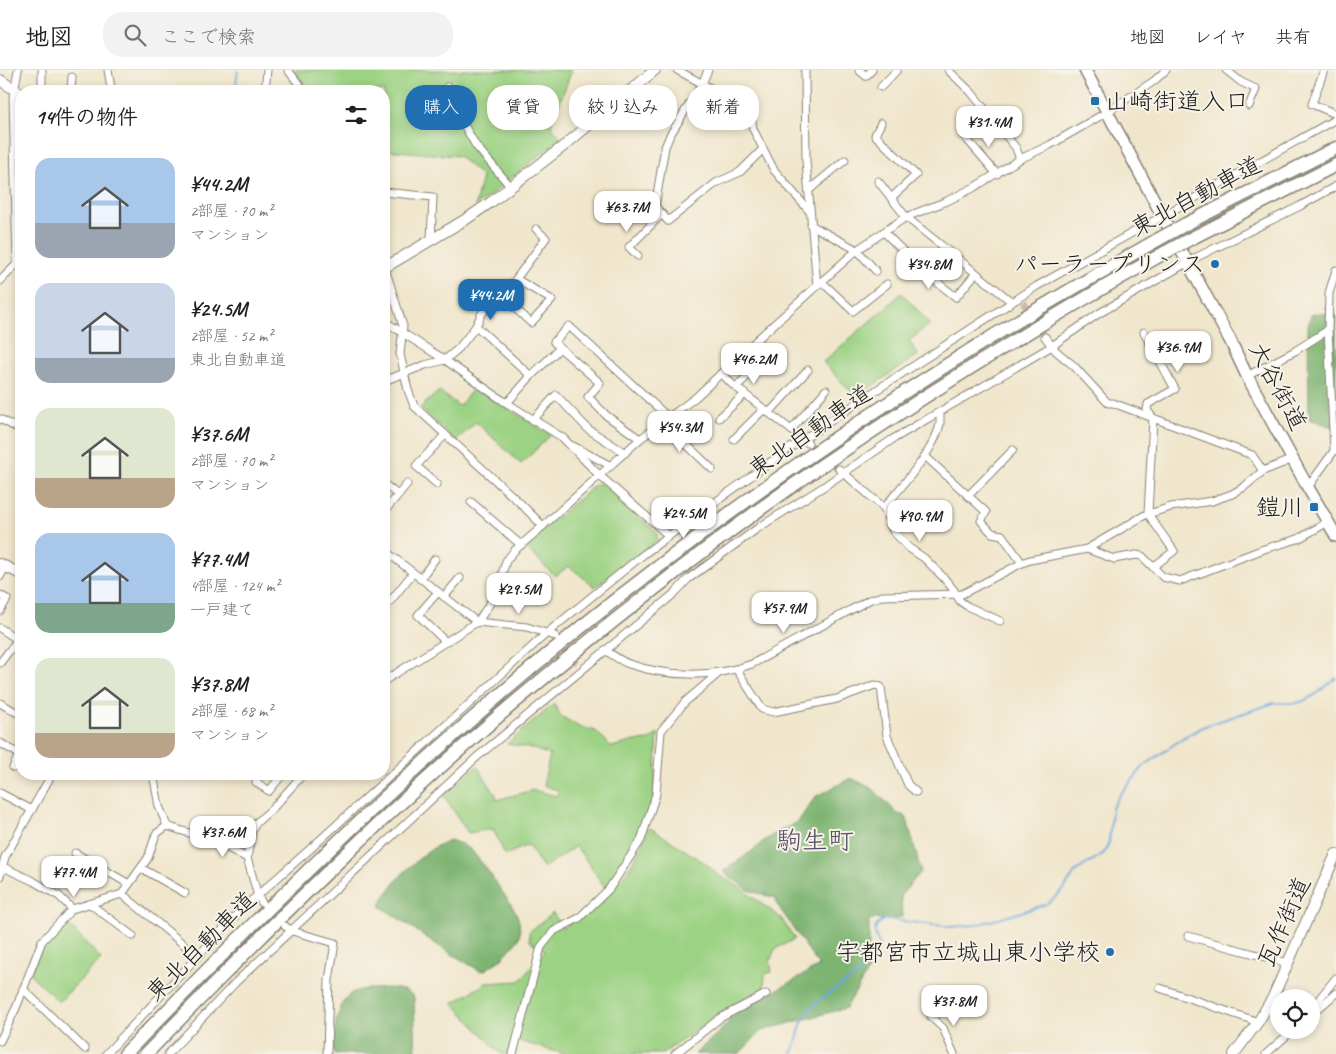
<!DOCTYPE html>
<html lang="ja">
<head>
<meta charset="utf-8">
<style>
  body { margin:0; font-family:Caveat,"Klee One",sans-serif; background:#f2f2f2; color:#202124; height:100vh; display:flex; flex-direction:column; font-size:19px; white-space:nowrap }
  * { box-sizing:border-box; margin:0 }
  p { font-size:16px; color:#757577 }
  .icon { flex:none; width:28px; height:28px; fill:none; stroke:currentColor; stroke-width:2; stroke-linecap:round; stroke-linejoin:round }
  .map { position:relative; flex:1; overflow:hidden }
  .sheet { position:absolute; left:15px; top:15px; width:375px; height:695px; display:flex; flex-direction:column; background:#fff; border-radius:20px; box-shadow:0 2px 8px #0003 }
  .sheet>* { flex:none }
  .banner { position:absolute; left:405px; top:15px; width:475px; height:45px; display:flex; gap:10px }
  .tools { position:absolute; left:1270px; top:919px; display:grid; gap:10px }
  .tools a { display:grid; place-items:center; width:50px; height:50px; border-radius:50%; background:#fff; box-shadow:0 2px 8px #0003; font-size:25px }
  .price { position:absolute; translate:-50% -42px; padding:0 11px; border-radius:10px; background:#fff; color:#222; font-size:16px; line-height:32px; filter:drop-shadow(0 1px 2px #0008) }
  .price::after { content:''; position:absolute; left:50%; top:30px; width:15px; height:11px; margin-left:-8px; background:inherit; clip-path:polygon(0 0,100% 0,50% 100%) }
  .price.active { background:#1f6fb2; color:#fff }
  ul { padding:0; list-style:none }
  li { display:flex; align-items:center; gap:15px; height:125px; padding:0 20px }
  li span { display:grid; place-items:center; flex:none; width:140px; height:100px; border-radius:15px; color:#555 }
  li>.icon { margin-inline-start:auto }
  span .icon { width:60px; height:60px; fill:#fffc; stroke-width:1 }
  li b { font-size:21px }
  h2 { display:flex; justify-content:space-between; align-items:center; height:60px; padding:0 20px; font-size:21px }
  .tag { padding:0 18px; border-radius:20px; background:#fff; box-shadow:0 2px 8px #0003; font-size:18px; line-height:45px }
  .tag.active { background:#1f6fb2; color:#fff }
  header { display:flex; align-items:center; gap:30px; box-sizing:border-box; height:70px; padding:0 25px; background:#fff; border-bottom:1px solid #e0e0e0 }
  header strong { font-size:24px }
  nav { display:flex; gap:28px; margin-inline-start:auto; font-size:18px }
  .search { width:350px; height:45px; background:#f2f2f2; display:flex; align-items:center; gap:12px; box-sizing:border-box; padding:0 18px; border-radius:20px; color:#757577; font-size:19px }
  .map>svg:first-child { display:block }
  .green { fill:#9cd283; stroke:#5c7750 }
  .forest { fill:#7db471; stroke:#4c6846 }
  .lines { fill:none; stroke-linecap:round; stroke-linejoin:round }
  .stream { stroke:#6ba8dd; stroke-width:2 }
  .street-tunnel { stroke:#c6bea9; stroke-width:7; stroke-dasharray:7 3.5; stroke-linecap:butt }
  .street-casing { stroke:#868174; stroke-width:9 }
  .secondary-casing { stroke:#868174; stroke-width:12 }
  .primary-casing { stroke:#868174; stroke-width:14 }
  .highway-casing { stroke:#868174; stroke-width:15 }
  .street { stroke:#fff; stroke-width:7 }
  .secondary { stroke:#fff; stroke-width:10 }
  .primary { stroke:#fff; stroke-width:11 }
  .highway { stroke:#fff; stroke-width:12 }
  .highway-bridge-casing { stroke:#868174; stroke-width:15; stroke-linecap:butt }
  .highway-bridge { stroke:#fff; stroke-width:12 }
  .poi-dot { fill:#1f6fb2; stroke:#f7f3e8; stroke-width:2 }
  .labels { text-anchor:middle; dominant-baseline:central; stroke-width:4; stroke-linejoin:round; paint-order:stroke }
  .poi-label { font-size:24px; fill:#1c1c1c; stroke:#f7f3e8; text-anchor:end }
  .street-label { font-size:24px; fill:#1c1c1c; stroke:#f7f3e8 }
  .quarter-label { font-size:26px; fill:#584f67; stroke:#f7f3e8 }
</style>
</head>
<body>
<header>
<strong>地図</strong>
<div class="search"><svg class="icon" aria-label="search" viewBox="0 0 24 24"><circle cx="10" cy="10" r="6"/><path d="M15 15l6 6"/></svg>ここで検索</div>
<nav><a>地図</a><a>レイヤ</a><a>共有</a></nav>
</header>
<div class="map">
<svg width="1336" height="984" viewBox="0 0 1336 984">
  <rect width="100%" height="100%" fill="#f7f3e8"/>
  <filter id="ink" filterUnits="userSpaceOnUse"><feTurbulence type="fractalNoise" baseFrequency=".02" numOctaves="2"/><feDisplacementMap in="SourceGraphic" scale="10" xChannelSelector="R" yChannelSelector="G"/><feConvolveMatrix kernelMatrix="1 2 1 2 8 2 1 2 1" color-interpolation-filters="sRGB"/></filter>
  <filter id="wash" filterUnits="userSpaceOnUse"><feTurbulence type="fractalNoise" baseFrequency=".0096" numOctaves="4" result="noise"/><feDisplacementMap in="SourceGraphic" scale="20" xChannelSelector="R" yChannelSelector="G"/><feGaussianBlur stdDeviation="1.12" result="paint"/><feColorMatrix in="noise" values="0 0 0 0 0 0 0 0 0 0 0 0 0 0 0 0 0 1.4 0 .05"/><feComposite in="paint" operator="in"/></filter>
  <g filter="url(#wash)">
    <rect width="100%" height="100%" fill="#f0e6cc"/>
    <g class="green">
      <polygon points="294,0 572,0 551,55 561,68 488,127 475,136 482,106 458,86 384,80 384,21 309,21"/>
      <polygon points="902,223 930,254 909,271 918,285 856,327 823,292"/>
      <polygon points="474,318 551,365 521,394 476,352 456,371 420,338 439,321 459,336"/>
      <polygon points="596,414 602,414 657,463 657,470 595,517 569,496 555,506 524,476"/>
      <polygon points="554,634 561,646 579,657 596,661 612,677 635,671 650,670 658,663 654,731 643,760 606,819 576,776 543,798 528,775 505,785 493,759 468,763 444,726 477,696 496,725 496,730 533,720 556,726 559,721 543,715 550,685 534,679 507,674"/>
      <polygon points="649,757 708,795 718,805 731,811 781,848 795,869 775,879 770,891 772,902 765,904 764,918 735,933 662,984 564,984 515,970 510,984 501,984 453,933 486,913 520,911 545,881 530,871 529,862 553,843 563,858 613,818 625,804 636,787"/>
      <polygon points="65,851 101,889 59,932 30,904 43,873"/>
    </g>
    <g class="forest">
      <polygon points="1318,243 1336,245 1336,358 1309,349 1308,255 1311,245"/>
      <polygon points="851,708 873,719 898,744 903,745 907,749 921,802 901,825 902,847 889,850 869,849 869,899 846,938 761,961 739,984 695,984 720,961 741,937 775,921 819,896 777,834 776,828 748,820 723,801 755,779 762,772 779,761 798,752 815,727"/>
      <path d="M450,770L461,774L471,780L486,798L516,842L519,851L520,863L518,870L513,876L500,890L485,900L480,901L442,878L380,836C383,830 386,824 390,819C402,802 430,776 450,770Z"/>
      <path d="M386,918C396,919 408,918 414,928L416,984H334C332,968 337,929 354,922C363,918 376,919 386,918Z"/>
    </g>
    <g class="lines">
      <g class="stream">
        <polyline points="235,21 238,0"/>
        <path d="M792,984C799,970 798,953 809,940C828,917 872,907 880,875C873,863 872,856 885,849L951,857L975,855L1002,848L1044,835L1051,831L1064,819L1076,801L1104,783L1109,772L1112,738L1119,726L1144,696L1184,667L1205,656L1274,633H1297L1303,631L1315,625L1336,608"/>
      </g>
    </g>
  </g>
  <g filter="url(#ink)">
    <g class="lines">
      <g class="street-tunnel">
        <polyline points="1023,232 1045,267"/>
        <polyline points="808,373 839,399"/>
        <polyline points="560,572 577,593"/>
      </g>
      <defs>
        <g id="street">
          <polyline points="288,0 304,21"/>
          <polyline points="677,0 740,34 751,45 753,59 774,100 810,142"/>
          <polyline points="708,0 702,14 670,65 665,77 655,136 668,151 716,113 740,102 763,79"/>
          <polyline points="805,0 806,91 817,216"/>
          <polyline points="859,0 866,6 872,0"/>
          <polyline points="948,0 971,22 1016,78 1020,89"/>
          <polyline points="1226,0 1241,12 1256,19 1249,36"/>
          <polyline points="1324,0 1312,34 1336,44"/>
          <polyline points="447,17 461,50 476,76 511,117"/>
          <polyline points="881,17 897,0"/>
          <polyline points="42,21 42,0"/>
          <polyline points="71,21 72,7"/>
          <polyline points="108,21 111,18 108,0"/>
          <polyline points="265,21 267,0"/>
          <polyline points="881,53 875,65 916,105 891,128"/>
          <polyline points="964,66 997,104"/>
          <polyline points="878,111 906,147 1012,232"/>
          <polyline points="809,120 845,90"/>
          <polyline points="384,122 433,127 431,170"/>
          <polyline points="811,155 857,180 876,201"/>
          <polyline points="884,162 924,202 956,227 976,203"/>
          <polyline points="638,186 629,177 662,144"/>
          <polyline points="384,195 403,256 400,284 408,320 414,336 520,433 543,456 640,369 696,327 762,265 857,180 906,147 947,131 973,118 1020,89 1050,75 1107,42 1154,11 1166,0"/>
          <polyline points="516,209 546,168 536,159"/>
          <polyline points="0,211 17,194 13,27 18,0"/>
          <polyline points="822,212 853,241 887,214"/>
          <polyline points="384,251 445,290 502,330 563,368 600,406 669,466"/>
          <polyline points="476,256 531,306 507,333"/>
          <polyline points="1144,262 1175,319 1148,334 1147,340 1153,348 1148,444 1174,481 1153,497"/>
          <polyline points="1045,267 1056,281 1074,296 1108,333 1113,333 1252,385 1263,401"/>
          <polyline points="721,303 733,315 808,373"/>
          <polyline points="531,306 560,278"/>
          <polyline points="1247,306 1295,281 1328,260 1329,223 1336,200"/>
          <polyline points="384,311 425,295 445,290 459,278 476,256 482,243 502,226 516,209 552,230 531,253 502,226"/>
          <polyline points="736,317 756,298"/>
          <polyline points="769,343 808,300"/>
          <polyline points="719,348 745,324"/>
          <polyline points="0,349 21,360"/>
          <polyline points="533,350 556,325 588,359 625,383"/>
          <polyline points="663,352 712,399"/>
          <polyline points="791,360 826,320"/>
          <polyline points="640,369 607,346 588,327 600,313 560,278 554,272 569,256 669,348"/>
          <polyline points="734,369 764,339"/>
          <polyline points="573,376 611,396"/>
          <polyline points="925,386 986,442 981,451 992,463 1002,465 1022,493"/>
          <polyline points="839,399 884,438 893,461 909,478 924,488 943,507 953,519 960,531 967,536 1000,551"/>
          <polyline points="384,414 398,425"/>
          <polyline points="437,414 416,396 445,365"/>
          <polyline points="1308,417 1334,381 1328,260"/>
          <polyline points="968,426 1013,380"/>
          <polyline points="471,432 521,475"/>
          <path d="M884,438C902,415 934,382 940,354C940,350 940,345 940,342"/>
          <polyline points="384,442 407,414"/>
          <polyline points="1087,479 1114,489 1136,485 1142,486 1163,507 1180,511 1264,479 1298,469 1328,452"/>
          <polyline points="384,480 477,552 527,557 555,566"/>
          <polyline points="0,507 5,497"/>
          <polyline points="420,509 435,489"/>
          <polyline points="438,522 418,545 446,572"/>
          <polyline points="0,525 7,529 0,541"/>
          <polyline points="444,527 460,508"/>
          <polyline points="384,539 413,503"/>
          <polyline points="0,558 18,570"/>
          <path d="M605,580C613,585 620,591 629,594C667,607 714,608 752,594L869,530L882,526L962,524L1022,493L1030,490L1087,479L1145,445L1171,437L1212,431L1232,424L1244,417L1263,401L1293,389"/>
          <polyline points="0,593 21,565"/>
          <polyline points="737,600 762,639 773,642 837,629 875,615 881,617 887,666 908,715 916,722"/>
          <polyline points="384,611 477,552 481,547 496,524 506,491 514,481 543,456"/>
          <polyline points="0,633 21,645"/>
          <polyline points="0,673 21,685"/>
          <polyline points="13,698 21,680"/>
          <polyline points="184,704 197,706 197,704"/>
          <polyline points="258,704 256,712 269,721 283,704"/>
          <polyline points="0,723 32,740"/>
          <polyline points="167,756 214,771 247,788 258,826 262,833"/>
          <polyline points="75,783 129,814"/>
          <polyline points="247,788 252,761 256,753 274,737 303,704"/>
          <polyline points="3,797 33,811 59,826 72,839"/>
          <polyline points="141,798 185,823"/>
          <polyline points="0,806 5,787 52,704"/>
          <polyline points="122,824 198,886"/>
          <polyline points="90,834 133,866"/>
          <polyline points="285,856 292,861 335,873 329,910 327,984"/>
          <polyline points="1188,866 1288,893"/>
          <polyline points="1160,918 1258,952"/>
          <polyline points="23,919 85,979"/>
          <polyline points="1311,939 1336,908"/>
          <polyline points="1311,941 1320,937 1336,923"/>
          <polyline points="931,947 943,958 954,984"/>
          <polyline points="0,971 16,938 42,871 72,839 122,824 148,788 156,764 167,756 159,736 153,704"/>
          <polyline points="106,984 242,839 309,780 547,563 644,484 783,383 878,319 1037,216 1336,49"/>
          <polyline points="168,984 236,912 477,687 675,523 688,509 758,458 823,417 893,369 1052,276 1098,244 1197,187 1300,136 1336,116"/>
          <polyline points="513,984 541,877 554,861 579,848 609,819 641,770 656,724 661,661 685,632 720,602"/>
          <polyline points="675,984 720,948 766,924"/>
          <polyline points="1266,984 1293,960"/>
        </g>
        <g id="secondary">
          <polyline points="0,10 21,24"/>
          <polyline points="384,198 468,148 491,132 565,75 655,0"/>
          <polyline points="0,494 21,504"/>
          <polyline points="1234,984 1258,952 1273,927 1336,784"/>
        </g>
        <polyline id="primary" points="1085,0 1163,147 1230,270 1247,306 1306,414 1336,466"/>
        <g id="highway">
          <polyline points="1184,155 1336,78"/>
          <polyline points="1190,169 1336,95"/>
          <path d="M125,984C291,812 463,645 654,500C750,426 850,356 953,291C1021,248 1090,208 1159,169"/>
          <path d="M146,984C264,862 385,742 515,632C614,549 715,469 821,396C933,319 1048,248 1166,182"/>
        </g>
      </defs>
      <use href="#street" class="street-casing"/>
      <use href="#secondary" class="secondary-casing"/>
      <use href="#primary" class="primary-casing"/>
      <use href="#highway" class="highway-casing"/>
      <use href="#street" class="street"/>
      <use href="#secondary" class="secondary"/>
      <use href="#primary" class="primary"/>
      <use href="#highway" class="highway"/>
      <defs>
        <g id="highway-bridge">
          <polyline points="1159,169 1184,155"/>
          <polyline points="1166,182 1190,169"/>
        </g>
      </defs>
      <use href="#highway-bridge" class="highway-bridge-casing"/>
      <use href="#highway-bridge" class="highway-bridge"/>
    </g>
  </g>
  <g class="poi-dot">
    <rect x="1090" y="26" width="10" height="10" rx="2.5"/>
    <circle cx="1215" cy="194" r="5"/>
    <rect x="1309" y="432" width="10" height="10" rx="2.5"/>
    <circle cx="1110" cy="882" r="5"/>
  </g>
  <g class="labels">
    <g class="poi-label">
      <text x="1105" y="31" text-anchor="start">山崎街道入口</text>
      <text x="1205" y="194">パーラープリンス</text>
      <text x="1304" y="437">鎧川</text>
      <text x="1100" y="882">宇都宮市立城山東小学校</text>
    </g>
    <g class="street-label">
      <text transform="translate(1196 126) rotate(-28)">東北自動車道</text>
      <text transform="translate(1278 316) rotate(62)">大谷街道</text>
      <text transform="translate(810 361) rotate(-35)">東北自動車道</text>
      <text transform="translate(1284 852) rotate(-66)">瓦作街道</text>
      <text transform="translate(201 876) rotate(-45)">東北自動車道</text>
    </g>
    <g class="quarter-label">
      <text x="815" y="770">駒生町</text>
    </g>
  </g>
</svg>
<div class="tools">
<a><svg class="icon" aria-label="locate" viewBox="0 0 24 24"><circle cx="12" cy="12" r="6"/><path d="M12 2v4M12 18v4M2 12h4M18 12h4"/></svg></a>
</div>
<b class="price" style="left:989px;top:78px">¥31.4M</b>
<b class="price" style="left:627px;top:163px">¥63.7M</b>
<b class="price" style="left:929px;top:220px">¥34.8M</b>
<b class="price active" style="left:491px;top:251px">¥44.2M</b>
<b class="price" style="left:1178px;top:303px">¥36.9M</b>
<b class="price" style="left:754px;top:315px">¥46.2M</b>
<b class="price" style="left:680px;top:383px">¥54.3M</b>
<b class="price" style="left:684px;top:469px">¥24.5M</b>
<b class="price" style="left:920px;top:472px">¥90.9M</b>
<b class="price" style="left:519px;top:545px">¥29.5M</b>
<b class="price" style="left:784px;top:564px">¥57.9M</b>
<b class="price" style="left:223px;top:788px">¥37.6M</b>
<b class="price" style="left:74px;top:828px">¥77.4M</b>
<b class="price" style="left:954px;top:957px">¥37.8M</b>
<div class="banner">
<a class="tag active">購入</a>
<a class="tag">賃貸</a>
<a class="tag">絞り込み</a>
<a class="tag">新着</a>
</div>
<section class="sheet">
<h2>14件の物件<svg class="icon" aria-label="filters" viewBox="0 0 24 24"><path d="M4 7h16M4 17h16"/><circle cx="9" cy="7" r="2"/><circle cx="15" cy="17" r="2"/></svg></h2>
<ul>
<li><span style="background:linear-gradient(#a9c7e8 65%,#9aa5b1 0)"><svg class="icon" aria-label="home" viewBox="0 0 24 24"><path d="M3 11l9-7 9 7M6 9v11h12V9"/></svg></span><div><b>¥44.2M</b><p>2部屋 · 70 m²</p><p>マンション</p></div></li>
<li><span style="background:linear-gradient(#c9d6e8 75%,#9aa5b1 0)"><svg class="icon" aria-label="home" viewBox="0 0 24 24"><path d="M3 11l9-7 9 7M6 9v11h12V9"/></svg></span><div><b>¥24.5M</b><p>2部屋 · 52 m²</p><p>東北自動車道</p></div></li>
<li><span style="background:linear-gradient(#dfe7d0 70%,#b9a48a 0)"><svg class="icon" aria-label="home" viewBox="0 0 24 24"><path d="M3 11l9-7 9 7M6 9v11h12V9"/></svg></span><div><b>¥37.6M</b><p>2部屋 · 70 m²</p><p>マンション</p></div></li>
<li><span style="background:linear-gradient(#a9c7e8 70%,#7fa58c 0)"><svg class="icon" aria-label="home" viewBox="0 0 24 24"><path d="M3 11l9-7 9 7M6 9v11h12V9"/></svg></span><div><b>¥77.4M</b><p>4部屋 · 124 m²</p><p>一戸建て</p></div></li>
<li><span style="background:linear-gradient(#dfe7d0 75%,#b9a48a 0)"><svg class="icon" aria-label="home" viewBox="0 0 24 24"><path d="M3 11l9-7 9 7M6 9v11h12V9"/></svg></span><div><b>¥37.8M</b><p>2部屋 · 68 m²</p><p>マンション</p></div></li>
</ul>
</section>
</div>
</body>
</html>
